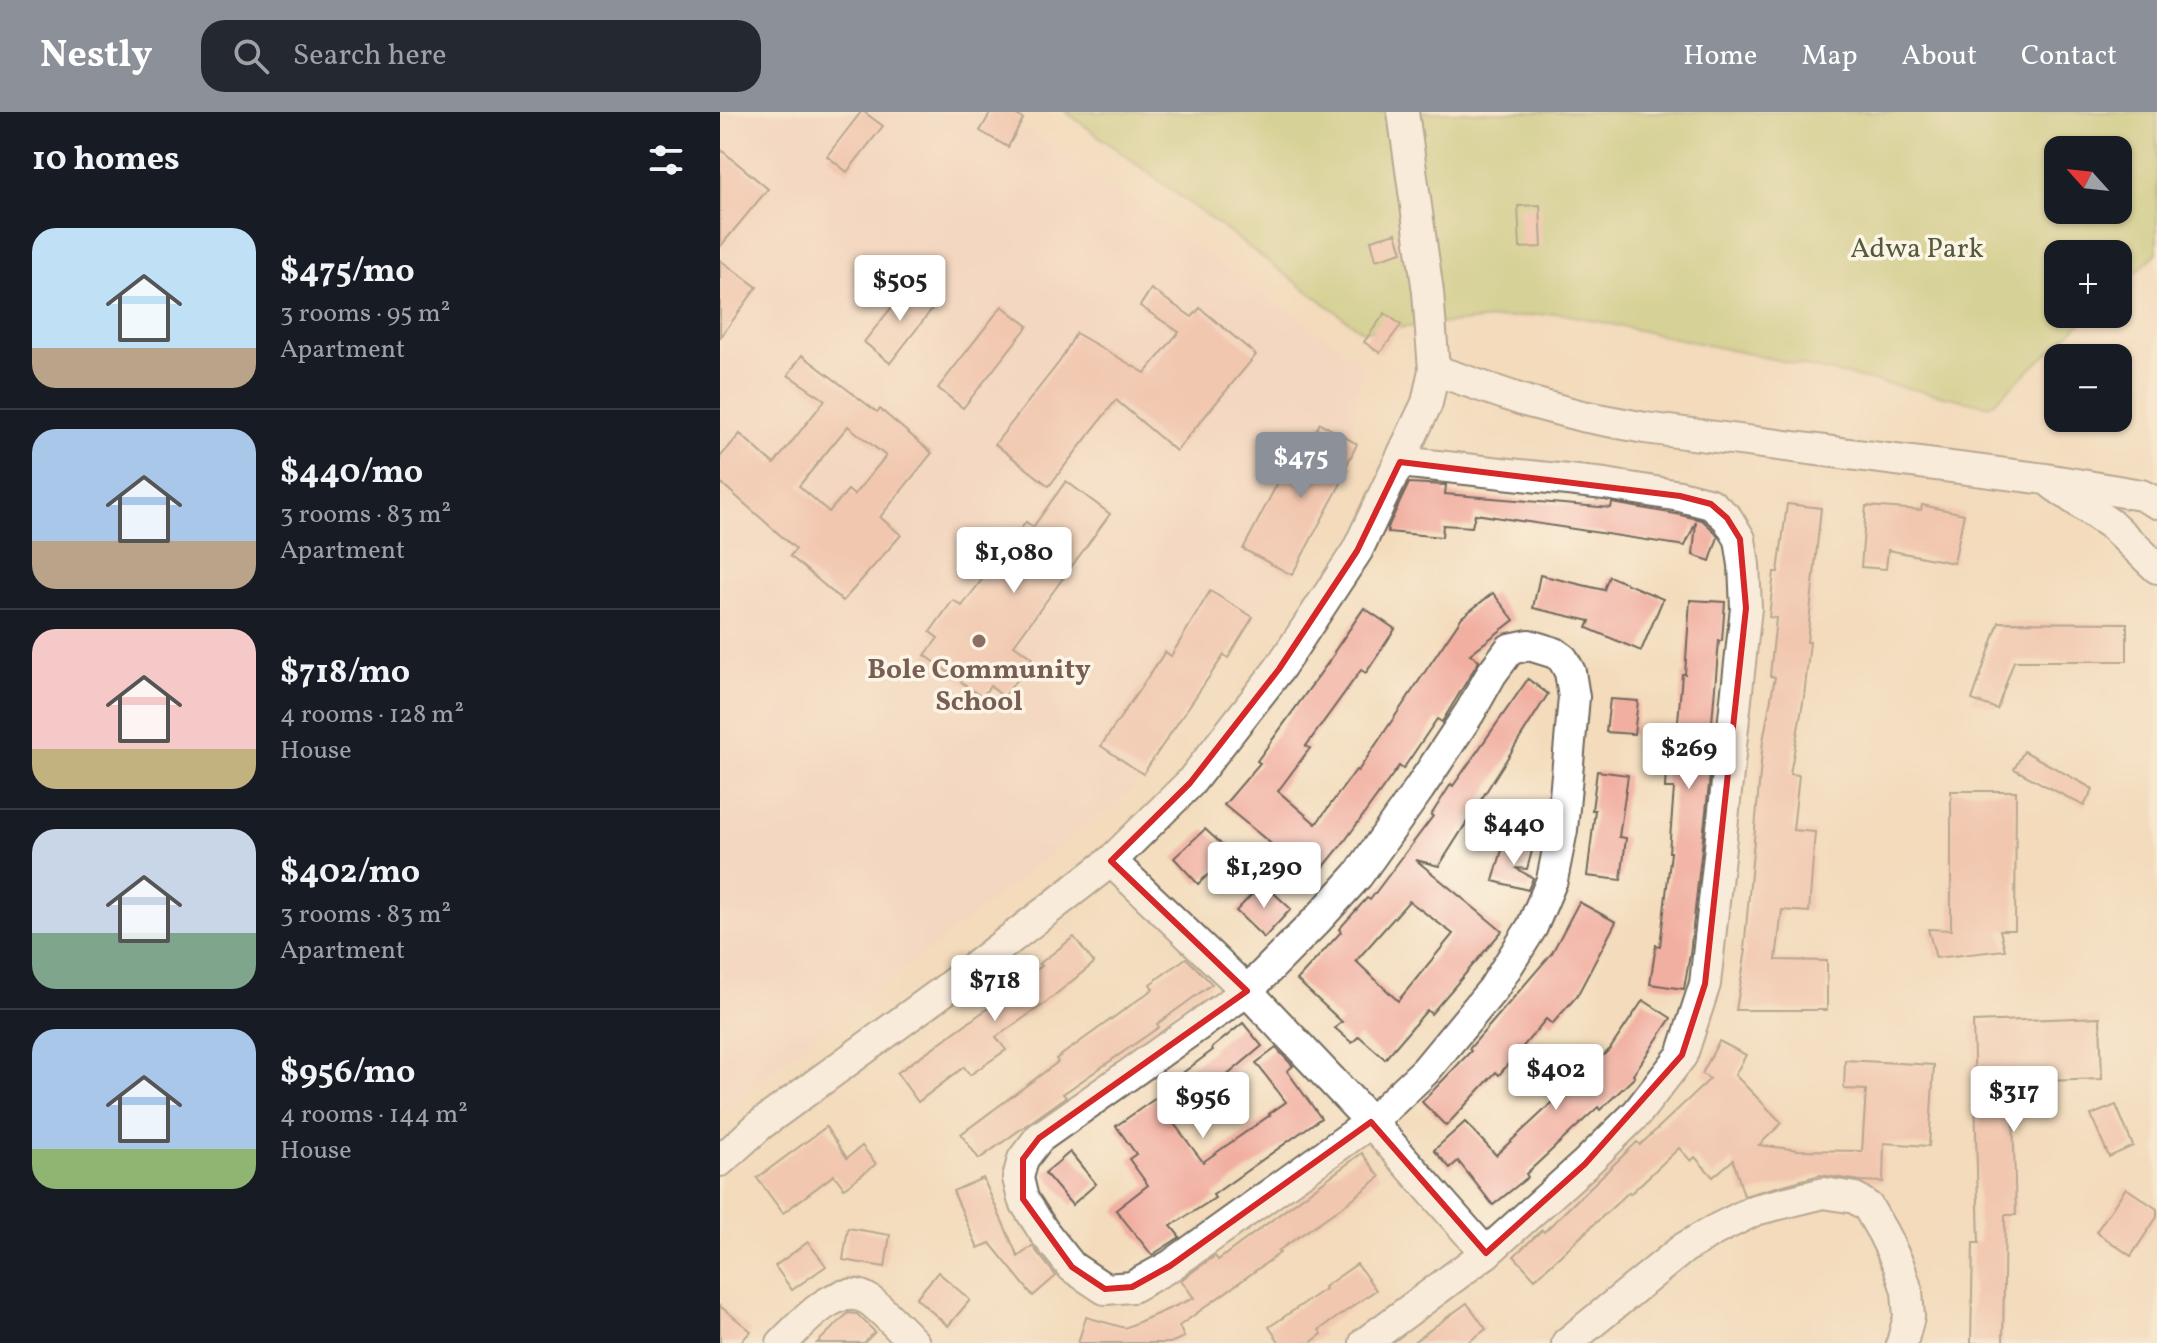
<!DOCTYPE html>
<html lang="en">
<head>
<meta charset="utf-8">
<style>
  body { margin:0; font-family:Vollkorn,serif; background:#242831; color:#f1f3f6; height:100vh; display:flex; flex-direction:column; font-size:30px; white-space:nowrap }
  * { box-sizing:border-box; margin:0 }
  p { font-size:26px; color:#9ea1a6 }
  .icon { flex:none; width:44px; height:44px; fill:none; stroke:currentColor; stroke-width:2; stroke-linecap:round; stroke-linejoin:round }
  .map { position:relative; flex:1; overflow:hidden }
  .panel { display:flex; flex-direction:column; background:#171b24; width:720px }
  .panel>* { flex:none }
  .needle { width:52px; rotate:297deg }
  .controls { position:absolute; left:1324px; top:24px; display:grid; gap:16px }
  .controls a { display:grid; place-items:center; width:88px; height:88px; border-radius:16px; background:#171b24; box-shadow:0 2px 6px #0004; font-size:40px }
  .price { position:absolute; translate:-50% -68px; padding:0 18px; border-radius:8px; background:#fff; color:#222; font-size:26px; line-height:52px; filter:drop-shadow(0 2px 4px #0008) }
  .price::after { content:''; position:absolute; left:50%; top:48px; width:24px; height:18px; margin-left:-12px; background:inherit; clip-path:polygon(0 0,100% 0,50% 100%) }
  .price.active { background:#8c9099; color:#fff }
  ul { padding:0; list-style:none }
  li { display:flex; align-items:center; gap:24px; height:200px; padding:0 32px }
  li+li { border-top:2px solid #363941 }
  li span { display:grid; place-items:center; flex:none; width:224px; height:160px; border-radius:24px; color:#555 }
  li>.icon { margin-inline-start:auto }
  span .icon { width:96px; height:96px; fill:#fffc; stroke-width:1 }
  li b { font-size:34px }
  h2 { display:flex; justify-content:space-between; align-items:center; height:96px; padding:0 32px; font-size:34px }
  header { display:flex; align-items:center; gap:48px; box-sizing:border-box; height:112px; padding:0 40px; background:#8c9099; color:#fff }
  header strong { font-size:38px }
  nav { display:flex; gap:44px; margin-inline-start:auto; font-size:28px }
  .search { width:560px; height:72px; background:#242831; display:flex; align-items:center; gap:20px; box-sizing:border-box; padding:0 28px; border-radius:24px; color:#9ea1a6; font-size:30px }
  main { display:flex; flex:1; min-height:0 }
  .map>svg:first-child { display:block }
  .built { fill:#f6d2c5 }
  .green { fill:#b4c669; stroke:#70784a; stroke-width:2; fill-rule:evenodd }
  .building { fill:#f1afa1; fill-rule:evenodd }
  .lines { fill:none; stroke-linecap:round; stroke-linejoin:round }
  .minor-casing { stroke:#71695d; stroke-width:34 }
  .minor { stroke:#fff; stroke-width:30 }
  .marked { fill:none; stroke:#d62828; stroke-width:6; stroke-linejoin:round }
  .education-dot { fill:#8d6e63; stroke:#fcf5e5; stroke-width:3 }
  .labels { text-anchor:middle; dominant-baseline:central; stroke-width:7; stroke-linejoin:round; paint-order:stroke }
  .park-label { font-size:28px; fill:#545a3e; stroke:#fcf5e5 }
  .education-label { font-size:28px; font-weight:bold; fill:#785e54; stroke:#fcf5e5 }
</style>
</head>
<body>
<header>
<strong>Nestly</strong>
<div class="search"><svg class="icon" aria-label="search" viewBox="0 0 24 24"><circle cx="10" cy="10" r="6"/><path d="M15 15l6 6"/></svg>Search here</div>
<nav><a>Home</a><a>Map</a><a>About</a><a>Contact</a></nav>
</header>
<main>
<section class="panel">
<h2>10 homes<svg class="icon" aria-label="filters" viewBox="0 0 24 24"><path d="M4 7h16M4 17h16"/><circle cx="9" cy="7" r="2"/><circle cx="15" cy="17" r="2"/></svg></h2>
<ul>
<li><span style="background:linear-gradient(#bfe0f5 75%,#b9a48a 0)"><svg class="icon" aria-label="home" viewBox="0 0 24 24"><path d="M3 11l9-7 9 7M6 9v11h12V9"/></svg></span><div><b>$475/mo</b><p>3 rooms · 95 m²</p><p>Apartment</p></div></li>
<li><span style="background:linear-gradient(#a9c7e8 70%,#b9a48a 0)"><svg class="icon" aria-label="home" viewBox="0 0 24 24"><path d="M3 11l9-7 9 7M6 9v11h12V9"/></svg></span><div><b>$440/mo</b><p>3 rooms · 83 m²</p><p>Apartment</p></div></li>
<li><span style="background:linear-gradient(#f6c9c9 75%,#c2b280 0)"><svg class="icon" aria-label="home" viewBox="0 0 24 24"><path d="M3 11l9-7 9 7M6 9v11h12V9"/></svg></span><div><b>$718/mo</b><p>4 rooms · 128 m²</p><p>House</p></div></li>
<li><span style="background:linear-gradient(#c9d6e8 65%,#7fa58c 0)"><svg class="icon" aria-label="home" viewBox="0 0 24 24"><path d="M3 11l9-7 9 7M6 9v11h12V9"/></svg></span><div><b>$402/mo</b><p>3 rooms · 83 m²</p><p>Apartment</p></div></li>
<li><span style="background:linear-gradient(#a9c7e8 75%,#8fb573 0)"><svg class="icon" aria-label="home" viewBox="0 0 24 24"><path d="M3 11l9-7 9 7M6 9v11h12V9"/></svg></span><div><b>$956/mo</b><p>4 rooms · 144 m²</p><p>House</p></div></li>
</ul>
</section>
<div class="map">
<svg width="1437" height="1231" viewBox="0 0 1437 1231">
  <rect width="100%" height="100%" fill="#fcf5e5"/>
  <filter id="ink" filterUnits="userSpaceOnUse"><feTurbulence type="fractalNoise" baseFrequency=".0125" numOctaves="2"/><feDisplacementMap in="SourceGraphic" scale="16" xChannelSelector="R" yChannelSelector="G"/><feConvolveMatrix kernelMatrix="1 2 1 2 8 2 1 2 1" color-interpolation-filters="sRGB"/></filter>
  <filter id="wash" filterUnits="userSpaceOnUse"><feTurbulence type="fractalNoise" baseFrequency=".006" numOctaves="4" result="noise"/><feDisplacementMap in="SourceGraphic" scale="32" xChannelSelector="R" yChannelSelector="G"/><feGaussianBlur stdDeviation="1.8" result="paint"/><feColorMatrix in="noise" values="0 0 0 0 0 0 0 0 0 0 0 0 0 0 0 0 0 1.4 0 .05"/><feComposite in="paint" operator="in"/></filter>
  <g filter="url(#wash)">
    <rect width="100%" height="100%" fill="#f3dbbb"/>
    <polygon class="built" points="0,0 282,0 642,250 624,379 411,679 0,1000"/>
    <path class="green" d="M346,0H1437V141L1398,177V142H1338V202H1371L1270,294L839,201L642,219ZM1338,38H1398V98H1338Z"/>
    <g id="blocks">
      <g class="building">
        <polygon points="141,0 144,0 163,14 127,60 107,44"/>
        <polygon points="271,0 291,0 303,7 288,35 260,19"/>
        <polygon points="0,37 48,77 0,135"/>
        <polygon points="820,93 822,135 800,136 798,94"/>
        <polygon points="676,121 682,140 656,148 651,128"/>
        <polygon points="0,148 37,175 0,226"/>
        <polygon points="191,171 216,192 170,251 144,230"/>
        <polygon points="431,177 472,205 480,196 536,243 456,339 396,288 329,374 275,332 340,249 356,221 425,261 459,220 420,194"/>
        <polygon points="282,194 308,214 243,296 218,276"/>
        <polygon points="665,201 681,213 660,241 644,230"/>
        <path d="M82,243L157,300L160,297L212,341L160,405L181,423L123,489L70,444L76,437L0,370V345L20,322L54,352L105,288L68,263ZM128,314L166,344L134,383L128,378L109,400L79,374Z"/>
        <polygon points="600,311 637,332 625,357 628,358 572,463 523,437 578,332 586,336"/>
        <polygon points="346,369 390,402 294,533 312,546 284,585 270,574 262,585 205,543 218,526 210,520 233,488 242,494 306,410 313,415"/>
        <polygon points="689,371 726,373 725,382 891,396 892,391 956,402 982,408 993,418 998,425 990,449 973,443 976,410 965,434 755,402 752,415 723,413 722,425 668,420 668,415"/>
        <polygon points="1067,392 1101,396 1087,530 1090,530 1084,585 1070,662 1079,663 1073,718 1095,720 1089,800 1062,798 1056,848 1107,849 1107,898 1016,898 1026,838 1024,838 1043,629 1055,565 1050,564 1056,506 1049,505 1054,460 1058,460"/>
        <polygon points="1202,393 1244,402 1234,451 1168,438 1166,457 1141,455 1146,394 1201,398"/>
        <polygon points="820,463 884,478 889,464 943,487 921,539 867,516 870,509 813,496"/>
        <polygon points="490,479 533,505 508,546 504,543 423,662 381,634 445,540 451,544"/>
        <polygon points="773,481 794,508 750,542 759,549 722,610 717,607 683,657 679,654 624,730 594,767 504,693 540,651 537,649 615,541 614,540 644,496 675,517 646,561 641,558 586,634 590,636 558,679 596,712 636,658 638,659 742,505"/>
        <polygon points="970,488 1005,490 1002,529 999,529 991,622 993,622 992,646 970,842 964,877 930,872 936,833 940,834 951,740 949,740 954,676 945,676 948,621 957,621 962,562 965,562"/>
        <polygon points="1279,510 1407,511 1407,549 1294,549 1277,597 1252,588"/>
        <path d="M808,567L828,582L719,754L696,748L782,819L711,902L707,898L665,947L639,924L632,931L615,916L622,910L577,868L621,820L619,817L647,786L650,788L713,704L711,703L731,672L733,674ZM689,789L733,822L678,889L636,849Z"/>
        <polygon points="890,587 918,589 914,622 886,620"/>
        <polygon points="1304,639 1373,677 1364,694 1294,657"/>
        <polygon points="877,659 908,663 899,725 906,726 901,768 867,764 875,698 872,698"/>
        <polygon points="1231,679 1296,679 1295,818 1280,818 1285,838 1216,846 1208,817 1231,818"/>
        <polygon points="485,717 511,741 478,772 454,746"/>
        <polygon points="784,731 812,739 807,757 795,756 813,766 808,778 773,769"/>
        <polygon points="543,771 571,797 544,826 516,799"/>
        <polygon points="859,790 896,810 857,884 832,912 826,907 779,963 776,960 726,1014 702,990 751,939 749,937 776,906 832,841"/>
        <polygon points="354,825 374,851 324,892 276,925 286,938 250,963 244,955 198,990 177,961 274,892 271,889 322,854 319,852"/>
        <polygon points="466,846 492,872 437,912 439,915 343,982 346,985 259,1047 241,1022 338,950 336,947 433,877 430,872"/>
        <polygon points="923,888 951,906 913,963 915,965 880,998 878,995 806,1062 808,1065 773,1093 738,1049 730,1056 714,1038 745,1010 776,1043 890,937"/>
        <polygon points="1380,905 1382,967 1292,970 1296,1103 1285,1103 1283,1231 1251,1231 1253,1131 1259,1131 1253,910"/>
        <polygon points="523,911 542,934 492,976 493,978 452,1009 483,1050 550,1003 549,1002 566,990 536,951 556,936 573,954 567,959 601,1006 493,1083 495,1086 451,1114 460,1125 432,1143 396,1098 428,1073 409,1047 416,1042 396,1014 446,979 444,975 493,938 492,936"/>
        <polygon points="999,929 1026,943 1015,963 1062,1011 1039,1033 1079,1038 1142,1039 1146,978 1124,977 1125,948 1214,953 1209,1034 1164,1031 1163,1070 1141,1069 1100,1063 1024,1084 1013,1048 993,1065 975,1045 971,1049 959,1036 910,1082 909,1080 815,1167 794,1144 822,1118 824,1120 917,1030 920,1033 990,967 982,962"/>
        <polygon points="1396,993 1413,1034 1389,1045 1371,1003"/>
        <polygon points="106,1015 127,1046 142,1034 156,1052 124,1076 114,1063 63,1101 37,1066"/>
        <polygon points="350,1040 376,1072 352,1093 325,1061"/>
        <polygon points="642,1041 660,1065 626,1092 558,1139 560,1141 459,1214 464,1225 450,1231 358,1231 366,1205 405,1216 474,1186 461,1168 495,1144 498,1148"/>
        <polygon points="263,1066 298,1145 312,1134 336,1164 313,1184 270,1131 258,1136 233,1079"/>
        <polygon points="1406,1076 1437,1097 1437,1105 1411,1144 1376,1120"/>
        <polygon points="128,1116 170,1123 165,1155 123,1148"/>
        <polygon points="88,1130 106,1154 72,1178 55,1154"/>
        <polygon points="637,1152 656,1178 599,1218 602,1222 590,1231 560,1231 549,1215 605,1177 604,1175"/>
        <polygon points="218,1160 250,1188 228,1214 196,1186"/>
        <polygon points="747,1191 766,1217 747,1231 692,1231"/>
        <polygon points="0,1194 31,1219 20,1231 0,1231"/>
        <polygon points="128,1201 137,1202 155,1220 144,1231 97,1231"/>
      </g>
    </g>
  </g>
  <g filter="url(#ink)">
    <use href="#blocks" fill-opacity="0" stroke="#71695d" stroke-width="2"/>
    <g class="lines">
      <defs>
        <g id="minor">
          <polyline points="714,258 805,289 862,304 925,316 1326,367 1421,383 1437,391"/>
          <polyline points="1334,373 1393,414 1437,456"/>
          <polygon points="809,533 835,541 843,547 850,560 854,585 842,718 832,768 812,815 773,877 705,959 651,1010 450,1154 412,1175 385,1177 352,1155 324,1120 303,1087 298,1066 303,1047 319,1026 527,879 598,807 638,763 699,677 750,600 772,561 790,537"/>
          <polyline points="391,749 527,879 651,1010 766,1141"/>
          <polyline points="0,1049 40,1013 222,880 391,749 470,671 559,557 637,439 707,291 714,258 708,180 683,0"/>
          <path d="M62,1231C82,1212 118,1167 149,1188C165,1200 180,1217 194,1231"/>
          <polyline points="645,1231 766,1141 865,1052 917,1001 962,943 985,872 1026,496 1024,453 1020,427 1007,406 991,392 960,384 885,372 680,350"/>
          <polyline points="847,1231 964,1136 995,1118 1035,1098 1104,1081 1135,1086 1148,1095 1163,1121 1179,1154 1187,1179 1189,1205 1182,1231"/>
        </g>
      </defs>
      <use href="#minor" class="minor-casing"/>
      <use href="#minor" class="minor"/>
    </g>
  </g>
  <path d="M0 0H1437V1231H0ZM680,350L960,384L991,392L1007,406L1020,427L1026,496L985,872L962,943L865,1052L766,1141L651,1010L450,1154L412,1175L385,1177L352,1155L303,1087V1047L319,1026L527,879L391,749L470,671L559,557L637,439Z" fill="#f3dbbb" fill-opacity=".55" fill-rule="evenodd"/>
  <path class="marked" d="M680,350L960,384L991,392L1007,406L1020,427L1026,496L985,872L962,943L865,1052L766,1141L651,1010L450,1154L412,1175L385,1177L352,1155L303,1087V1047L319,1026L527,879L391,749L470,671L559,557L637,439Z"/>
  <circle class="education-dot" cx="259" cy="529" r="8"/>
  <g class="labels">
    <g class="park-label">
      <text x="1197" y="137">Adwa Park</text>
    </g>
    <g class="education-label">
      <text x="259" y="558">Bole Community<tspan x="259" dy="32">School</tspan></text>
    </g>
  </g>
</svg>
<div class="controls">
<a><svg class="needle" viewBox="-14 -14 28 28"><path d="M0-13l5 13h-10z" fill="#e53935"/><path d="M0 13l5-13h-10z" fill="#9ea1a6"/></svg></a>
<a>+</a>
<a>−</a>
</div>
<b class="price" style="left:180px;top:211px">$505</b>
<b class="price active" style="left:581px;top:388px">$475</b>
<b class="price" style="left:294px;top:483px">$1,080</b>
<b class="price" style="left:969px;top:679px">$269</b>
<b class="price" style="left:794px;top:755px">$440</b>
<b class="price" style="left:544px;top:798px">$1,290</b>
<b class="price" style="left:275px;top:911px">$718</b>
<b class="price" style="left:836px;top:1000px">$402</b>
<b class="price" style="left:1294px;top:1022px">$317</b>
<b class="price" style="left:483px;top:1028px">$956</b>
</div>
</main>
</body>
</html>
